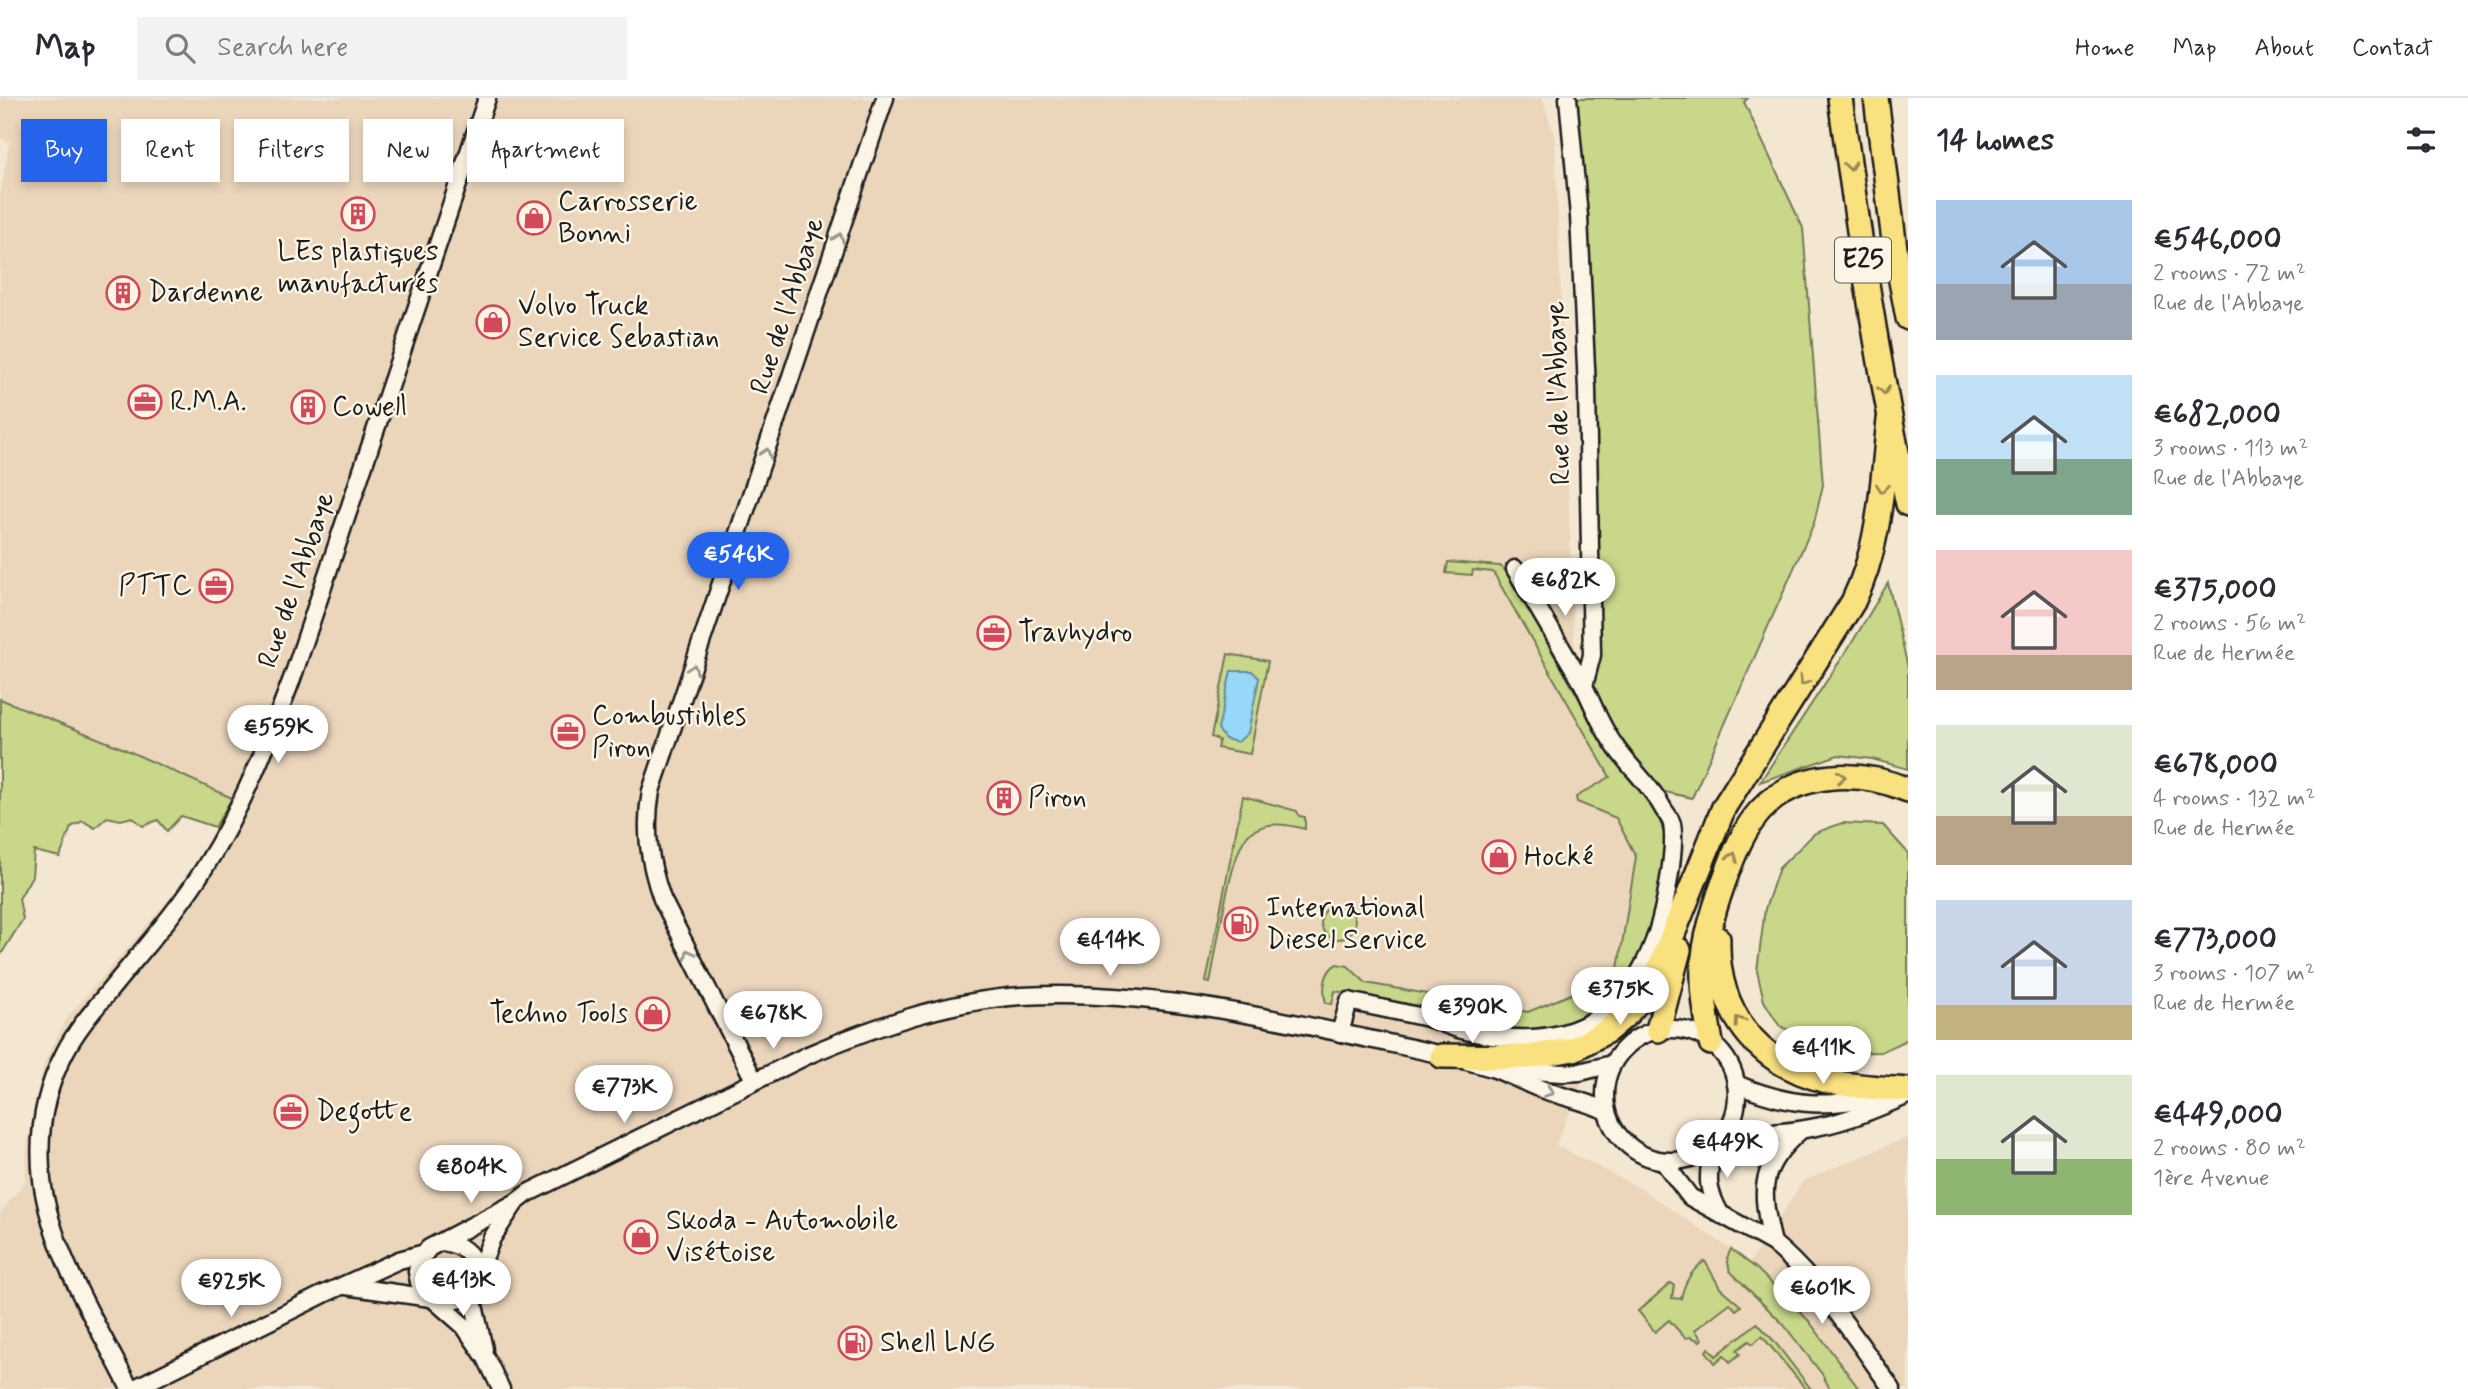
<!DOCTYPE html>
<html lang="en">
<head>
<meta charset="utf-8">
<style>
  body { margin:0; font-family:Mynerve,sans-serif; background:#f2f2f3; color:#2b2b33; height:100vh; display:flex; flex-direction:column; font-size:26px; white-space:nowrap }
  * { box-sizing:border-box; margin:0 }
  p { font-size:23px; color:#7c7c81 }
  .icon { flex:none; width:38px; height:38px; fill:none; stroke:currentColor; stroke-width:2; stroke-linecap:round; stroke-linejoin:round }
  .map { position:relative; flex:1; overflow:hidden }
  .panel { display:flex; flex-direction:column; background:#fff; width:560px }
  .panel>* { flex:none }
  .hud { position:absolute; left:21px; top:21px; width:665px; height:63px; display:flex; gap:14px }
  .price { position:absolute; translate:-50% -60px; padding:0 16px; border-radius:24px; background:#fff; color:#222; font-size:23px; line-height:46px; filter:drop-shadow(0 2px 4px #0008) }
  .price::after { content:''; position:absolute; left:50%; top:42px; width:21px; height:16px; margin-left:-10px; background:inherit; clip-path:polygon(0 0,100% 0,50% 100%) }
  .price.selected { background:#2563eb; color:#fff }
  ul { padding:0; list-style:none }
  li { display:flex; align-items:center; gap:21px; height:175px; padding:0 28px }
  li span { display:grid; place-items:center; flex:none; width:196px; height:140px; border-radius:0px; color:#555 }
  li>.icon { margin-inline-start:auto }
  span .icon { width:84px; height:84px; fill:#fffc; stroke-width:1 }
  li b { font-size:30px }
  h2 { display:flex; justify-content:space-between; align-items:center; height:84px; padding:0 28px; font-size:30px }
  .pill { padding:0 24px; border-radius:0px; background:#fff; box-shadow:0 4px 10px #0003; font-size:24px; line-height:63px }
  .pill.selected { background:#2563eb; color:#fff }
  header { display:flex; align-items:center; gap:42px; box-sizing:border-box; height:98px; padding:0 35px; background:#fff; border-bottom:2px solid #e1e1e2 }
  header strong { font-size:33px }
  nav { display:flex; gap:38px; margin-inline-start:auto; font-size:24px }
  .search { width:490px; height:63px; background:#f2f2f3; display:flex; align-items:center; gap:18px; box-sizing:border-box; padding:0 24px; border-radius:0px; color:#7c7c81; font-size:26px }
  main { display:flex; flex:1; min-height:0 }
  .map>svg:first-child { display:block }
  .built { fill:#ebd6bc }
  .green { fill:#c9d78b; stroke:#727a54; stroke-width:2 }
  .water { fill:#97d7f8; stroke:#668ca0; stroke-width:2 }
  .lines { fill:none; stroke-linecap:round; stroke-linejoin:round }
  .minor-casing { stroke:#1c1c1c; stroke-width:21 }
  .highway-casing { stroke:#1c1c1c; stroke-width:28 }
  .minor { stroke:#fcf5e5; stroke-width:16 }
  .highway { stroke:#fae180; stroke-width:23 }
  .oneway { stroke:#968853 }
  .oneway2 { stroke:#97938b }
  .labels { text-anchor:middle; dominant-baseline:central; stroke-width:5; stroke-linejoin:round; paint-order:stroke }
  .shield { fill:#fcf5e5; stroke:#5f5d58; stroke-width:2 }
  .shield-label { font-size:26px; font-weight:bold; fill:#1c1c1c }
  .poi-label { font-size:28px; fill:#1c1c1c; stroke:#fcf5e5; text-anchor:start }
  .street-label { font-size:28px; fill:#1c1c1c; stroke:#fcf5e5 }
</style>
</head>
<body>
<header>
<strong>Map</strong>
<div class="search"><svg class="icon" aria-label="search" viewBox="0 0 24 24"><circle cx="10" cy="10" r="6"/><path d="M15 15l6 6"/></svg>Search here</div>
<nav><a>Home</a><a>Map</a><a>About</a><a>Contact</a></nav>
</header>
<main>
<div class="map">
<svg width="1908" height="1291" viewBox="0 0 1908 1291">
  <rect width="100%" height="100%" fill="#f4e7d2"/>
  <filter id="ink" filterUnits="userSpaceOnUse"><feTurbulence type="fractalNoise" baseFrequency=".0143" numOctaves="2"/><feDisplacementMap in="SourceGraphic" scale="14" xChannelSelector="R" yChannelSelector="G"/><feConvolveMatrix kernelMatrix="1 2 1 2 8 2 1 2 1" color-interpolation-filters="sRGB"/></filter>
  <g filter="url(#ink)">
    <polygon class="built" points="0,0 1543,0 1555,42 1574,546 1618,644 1677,712 1628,874 1556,1047 1641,1091 1750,1164 1803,1083 1908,1039 1908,1291 0,1291 0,1115 25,1084 27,1048 44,965 67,920 183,785 232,701 122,650 0,601 0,98 9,44 0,40"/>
    <g class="green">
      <polygon points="1568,0 1748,0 1744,4 1803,130 1823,387 1814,425 1692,700 1661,693 1618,644 1588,576 1592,557"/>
      <path d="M1448,464L1500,468L1506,473L1609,653L1645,692L1657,714L1664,736L1667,758L1664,779L1646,846L1628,880L1602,906L1575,923L1548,931L1519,934L1485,930L1466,925L1445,913L1335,893L1332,906L1326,905C1322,891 1324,873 1337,866L1348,868L1366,885L1528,914L1617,877L1636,759L1616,720L1577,704L1576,699L1610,679L1493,474L1473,472L1472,477L1446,475Z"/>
      <polygon points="1888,485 1908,570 1908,671 1872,661 1838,657 1760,684 1853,543"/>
      <polygon points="1228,556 1268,563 1250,656 1217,650 1219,642 1211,639"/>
      <polygon points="0,601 122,650 232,700 215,729 181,718 167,733 158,722 143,728 132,719 121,722 107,719 95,730 83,723 71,729 60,759 34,753 32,778 19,801 23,821 0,858"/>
      <path d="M1243,698L1297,713L1299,718L1305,719V731C1286,726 1264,722 1248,737C1230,754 1216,856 1210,885L1206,884Z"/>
      <polygon points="1842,725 1883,727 1908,755 1908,941 1881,954 1840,955 1802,940 1779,927 1764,903 1757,873 1765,811 1779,770 1815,735"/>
      <circle cx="1338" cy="824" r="17"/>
      <polygon points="1731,1151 1757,1171 1809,1223 1859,1291 1830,1291 1822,1276 1783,1226 1730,1173 1727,1160"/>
      <path d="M1705,1163L1720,1190L1741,1208L1736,1212L1730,1205L1695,1232L1702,1241L1700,1243L1691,1239L1685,1240L1669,1222L1655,1234L1638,1213L1671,1185L1674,1187L1672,1200L1681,1201C1684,1185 1691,1172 1705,1163Z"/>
      <polygon points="1757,1225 1774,1243 1811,1291 1806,1291 1762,1238 1753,1246 1749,1243 1737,1252 1740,1256 1730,1264 1724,1257 1715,1265 1706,1253 1709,1250 1716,1258"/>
    </g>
    <polygon class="water" points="1231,573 1252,573 1259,580 1248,635 1238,644 1225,641 1218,631"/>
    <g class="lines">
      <defs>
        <g id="minor">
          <polyline points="1515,471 1584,588"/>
          <circle cx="1671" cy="997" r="66"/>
          <path d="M1340,935L1349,903C1375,909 1401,914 1427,920C1439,923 1450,929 1462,932C1548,954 1619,934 1653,846C1663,821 1677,752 1672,726C1671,722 1667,716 1664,712C1649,684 1629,670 1613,645C1601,628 1593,607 1584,588L1592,557L1587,291L1579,118L1568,0"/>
          <polyline points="1499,971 1562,975 1580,974 1612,966"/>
          <path d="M754,982L662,801C649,764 644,731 651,693L885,0"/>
          <path d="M1736,986C1799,1012 1826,1008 1892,997"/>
          <path d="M1723,1038C1756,1036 1789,1035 1821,1028C1851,1022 1880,1009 1908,997"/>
          <path d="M1712,1049C1708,1081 1705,1088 1721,1117"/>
          <path d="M1663,1063L1690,1099L1773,1145C1819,1183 1857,1242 1892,1291"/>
          <path d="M443,1144C462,1147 471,1154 478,1172"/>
          <path d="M1773,1145C1760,1092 1758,1070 1801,1032"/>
          <polyline points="346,1188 431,1200"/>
          <polyline points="471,1194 484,1251"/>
          <polyline points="439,1205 462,1201 471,1194 492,1140 515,1105"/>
          <path d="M130,1291C98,1227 51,1154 42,1082C37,1038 44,994 65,954C78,929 97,908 115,886C146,848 179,811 205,769C243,709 268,644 293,578L487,0"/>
          <polyline points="133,1291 324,1196 399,1162 425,1155"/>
          <path d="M501,1291L486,1260L464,1228L424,1193L419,1184L417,1174L419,1163L429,1150L515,1105L528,1095L808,957C876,928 947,903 1022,898C1128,892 1233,912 1337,934C1389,946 1442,955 1492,970C1509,976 1525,985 1541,991C1562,999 1586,1003 1606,1013"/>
        </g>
        <g id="highway">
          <path d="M1840,0C1859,136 1878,272 1908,406"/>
          <polyline points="1876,0 1895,151 1908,220"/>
          <path d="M1718,841C1716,913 1757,966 1827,983C1854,989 1881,990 1908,992"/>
          <polyline points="1658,932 1679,852"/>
          <path d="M1711,945C1707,921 1702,896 1703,871C1704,842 1714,811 1724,783C1733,759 1742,733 1760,713C1798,671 1860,672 1908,692"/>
          <path d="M1442,958L1528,959L1574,951L1607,933L1627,916L1644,897L1659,871L1724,709L1853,504C1881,447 1882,385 1889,322"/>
        </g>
      </defs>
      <use href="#minor" class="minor-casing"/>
      <use href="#highway" class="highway-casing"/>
      <use href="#minor" class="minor"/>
      <use href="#highway" class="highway"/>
    </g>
    <defs><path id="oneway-chevron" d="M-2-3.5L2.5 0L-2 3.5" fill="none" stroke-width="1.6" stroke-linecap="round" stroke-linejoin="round" transform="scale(1.75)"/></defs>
    <g class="oneway">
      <use href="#oneway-chevron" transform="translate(1850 68) rotate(82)"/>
      <use href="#oneway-chevron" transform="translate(1884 292) rotate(80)"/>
      <use href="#oneway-chevron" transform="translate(1882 390) rotate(96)"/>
      <use href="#oneway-chevron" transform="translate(1804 583) rotate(122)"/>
      <use href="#oneway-chevron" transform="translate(1841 679) rotate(-3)"/>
      <use href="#oneway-chevron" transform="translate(1733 759) rotate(-68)"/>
      <use href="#oneway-chevron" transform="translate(1739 923) rotate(-125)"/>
    </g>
    <g class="oneway2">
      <use href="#oneway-chevron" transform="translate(839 140) rotate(-72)"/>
      <use href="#oneway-chevron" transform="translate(766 355) rotate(-71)"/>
      <use href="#oneway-chevron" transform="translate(693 571) rotate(-71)"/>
      <use href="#oneway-chevron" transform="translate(689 856) rotate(-117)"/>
      <use href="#oneway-chevron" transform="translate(1549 994) rotate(21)"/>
    </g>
  </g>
  <defs>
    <symbol id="building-ring" viewBox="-11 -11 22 22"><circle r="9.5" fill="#fcf5e5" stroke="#d1495b" stroke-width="1.5"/><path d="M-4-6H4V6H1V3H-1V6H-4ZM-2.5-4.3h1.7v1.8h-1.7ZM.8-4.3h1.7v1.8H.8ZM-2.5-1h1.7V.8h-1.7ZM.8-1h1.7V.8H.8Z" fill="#d1495b"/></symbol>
    <symbol id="shop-ring" viewBox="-11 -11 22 22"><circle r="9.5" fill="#fcf5e5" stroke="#d1495b" stroke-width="1.5"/><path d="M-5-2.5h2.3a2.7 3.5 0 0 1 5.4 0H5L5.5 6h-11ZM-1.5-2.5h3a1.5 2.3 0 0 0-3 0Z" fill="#d1495b"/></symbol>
    <symbol id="office-ring" viewBox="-11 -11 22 22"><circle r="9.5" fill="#fcf5e5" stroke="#d1495b" stroke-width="1.5"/><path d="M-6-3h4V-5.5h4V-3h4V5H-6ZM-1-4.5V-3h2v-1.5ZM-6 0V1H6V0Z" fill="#d1495b"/></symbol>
    <symbol id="fuel-ring" viewBox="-11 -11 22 22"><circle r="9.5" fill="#fcf5e5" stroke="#d1495b" stroke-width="1.5"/><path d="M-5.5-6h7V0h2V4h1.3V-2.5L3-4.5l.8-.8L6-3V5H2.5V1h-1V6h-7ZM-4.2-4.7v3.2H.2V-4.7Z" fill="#d1495b"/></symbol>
  </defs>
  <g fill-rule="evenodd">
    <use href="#building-ring" x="339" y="97" width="38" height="38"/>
    <use href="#shop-ring" x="515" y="101" width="38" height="38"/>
    <use href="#building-ring" x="104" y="176" width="38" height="38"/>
    <use href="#shop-ring" x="474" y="205" width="38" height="38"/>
    <use href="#office-ring" x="126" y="285" width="38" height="38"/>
    <use href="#building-ring" x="289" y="290" width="38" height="38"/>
    <use href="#office-ring" x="197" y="469" width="38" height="38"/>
    <use href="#office-ring" x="975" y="516" width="38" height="38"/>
    <use href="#office-ring" x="549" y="615" width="38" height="38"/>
    <use href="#building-ring" x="985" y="681" width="38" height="38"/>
    <use href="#shop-ring" x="1480" y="740" width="38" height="38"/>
    <use href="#fuel-ring" x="1222" y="807" width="38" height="38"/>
    <use href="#shop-ring" x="634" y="897" width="38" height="38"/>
    <use href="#office-ring" x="272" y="995" width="38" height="38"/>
    <use href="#shop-ring" x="622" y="1120" width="38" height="38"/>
    <use href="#fuel-ring" x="836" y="1226" width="38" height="38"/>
  </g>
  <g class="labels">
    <rect class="shield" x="1835" y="139.5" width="56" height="45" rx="5"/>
    <g class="shield-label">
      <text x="1863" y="162">E25</text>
    </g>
    <g class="poi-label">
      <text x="558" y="104">Carrosserie<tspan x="558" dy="32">Bonni</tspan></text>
      <text x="358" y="154" text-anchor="middle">LEs plastiques<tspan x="358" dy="32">manufacturés</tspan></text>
      <text x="148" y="195">Dardenne</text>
      <text x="518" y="208">Volvo Truck<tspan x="518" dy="32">Service Sebastian</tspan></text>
      <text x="170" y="304">R.M.A.</text>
      <text x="332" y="309">Cowell</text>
      <text x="192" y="488" text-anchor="end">PTTC</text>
      <text x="1018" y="535">Travhydro</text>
      <text x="592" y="618">Combustibles<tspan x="592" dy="32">Piron</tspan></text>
      <text x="1028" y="700">Piron</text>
      <text x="1524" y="759">Hocké</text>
      <text x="1266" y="810">International<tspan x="1266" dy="32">Diesel Service</tspan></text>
      <text x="628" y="916" text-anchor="end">Techno Tools</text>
      <text x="316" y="1014">Degotte</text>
      <text x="666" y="1123">Skoda - Automobile<tspan x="666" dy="32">Visétoise</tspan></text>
      <text x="880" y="1245">Shell LNG</text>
    </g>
    <g class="street-label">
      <text transform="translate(788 208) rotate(-72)">Rue de l'Abbaye</text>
      <text transform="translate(1559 295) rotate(-92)">Rue de l'Abbaye</text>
      <text transform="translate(297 482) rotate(-71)">Rue de l'Abbaye</text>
    </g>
  </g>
</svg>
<b class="price selected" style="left:738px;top:494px">€546K</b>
<b class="price" style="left:1565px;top:520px">€682K</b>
<b class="price" style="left:278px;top:667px">€559K</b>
<b class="price" style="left:1110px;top:880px">€414K</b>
<b class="price" style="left:1620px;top:929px">€375K</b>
<b class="price" style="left:1472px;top:947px">€390K</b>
<b class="price" style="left:773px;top:953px">€678K</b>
<b class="price" style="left:1823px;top:988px">€411K</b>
<b class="price" style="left:624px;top:1027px">€773K</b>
<b class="price" style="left:1727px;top:1082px">€449K</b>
<b class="price" style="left:471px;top:1107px">€804K</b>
<b class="price" style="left:463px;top:1220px">€413K</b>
<b class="price" style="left:231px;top:1221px">€925K</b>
<b class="price" style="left:1822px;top:1228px">€601K</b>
<div class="hud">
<a class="pill selected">Buy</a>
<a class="pill">Rent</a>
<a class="pill">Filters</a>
<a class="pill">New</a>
<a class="pill">Apartment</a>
</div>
</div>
<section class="panel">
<h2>14 homes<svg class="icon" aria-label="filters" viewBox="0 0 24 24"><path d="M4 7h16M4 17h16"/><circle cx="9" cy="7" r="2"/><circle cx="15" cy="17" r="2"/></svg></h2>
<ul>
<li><span style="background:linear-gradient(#a9c7e8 60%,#9aa5b1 0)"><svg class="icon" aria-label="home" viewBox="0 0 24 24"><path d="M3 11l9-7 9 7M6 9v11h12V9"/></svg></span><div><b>€546,000</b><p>2 rooms · 72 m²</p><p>Rue de l'Abbaye</p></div></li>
<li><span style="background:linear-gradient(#bfe0f5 60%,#7fa58c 0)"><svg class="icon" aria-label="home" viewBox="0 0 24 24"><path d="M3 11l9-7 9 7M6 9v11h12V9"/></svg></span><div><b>€682,000</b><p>3 rooms · 113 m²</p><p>Rue de l'Abbaye</p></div></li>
<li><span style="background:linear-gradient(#f6c9c9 75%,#b9a48a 0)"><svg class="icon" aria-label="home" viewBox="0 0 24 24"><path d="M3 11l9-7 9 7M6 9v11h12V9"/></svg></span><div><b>€375,000</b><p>2 rooms · 56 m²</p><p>Rue de Hermée</p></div></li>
<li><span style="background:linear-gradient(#dfe7d0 65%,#b9a48a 0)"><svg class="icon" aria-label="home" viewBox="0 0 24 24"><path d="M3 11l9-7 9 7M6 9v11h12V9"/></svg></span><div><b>€678,000</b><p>4 rooms · 132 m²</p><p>Rue de Hermée</p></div></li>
<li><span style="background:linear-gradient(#c9d6e8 75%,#c2b280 0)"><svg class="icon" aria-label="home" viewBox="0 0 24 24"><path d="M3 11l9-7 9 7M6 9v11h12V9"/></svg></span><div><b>€773,000</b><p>3 rooms · 107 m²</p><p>Rue de Hermée</p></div></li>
<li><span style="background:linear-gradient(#dfe7d0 60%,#8fb573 0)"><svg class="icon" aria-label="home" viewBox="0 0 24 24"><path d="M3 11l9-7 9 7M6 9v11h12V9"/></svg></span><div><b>€449,000</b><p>2 rooms · 80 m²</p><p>1ère Avenue</p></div></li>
</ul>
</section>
</main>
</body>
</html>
